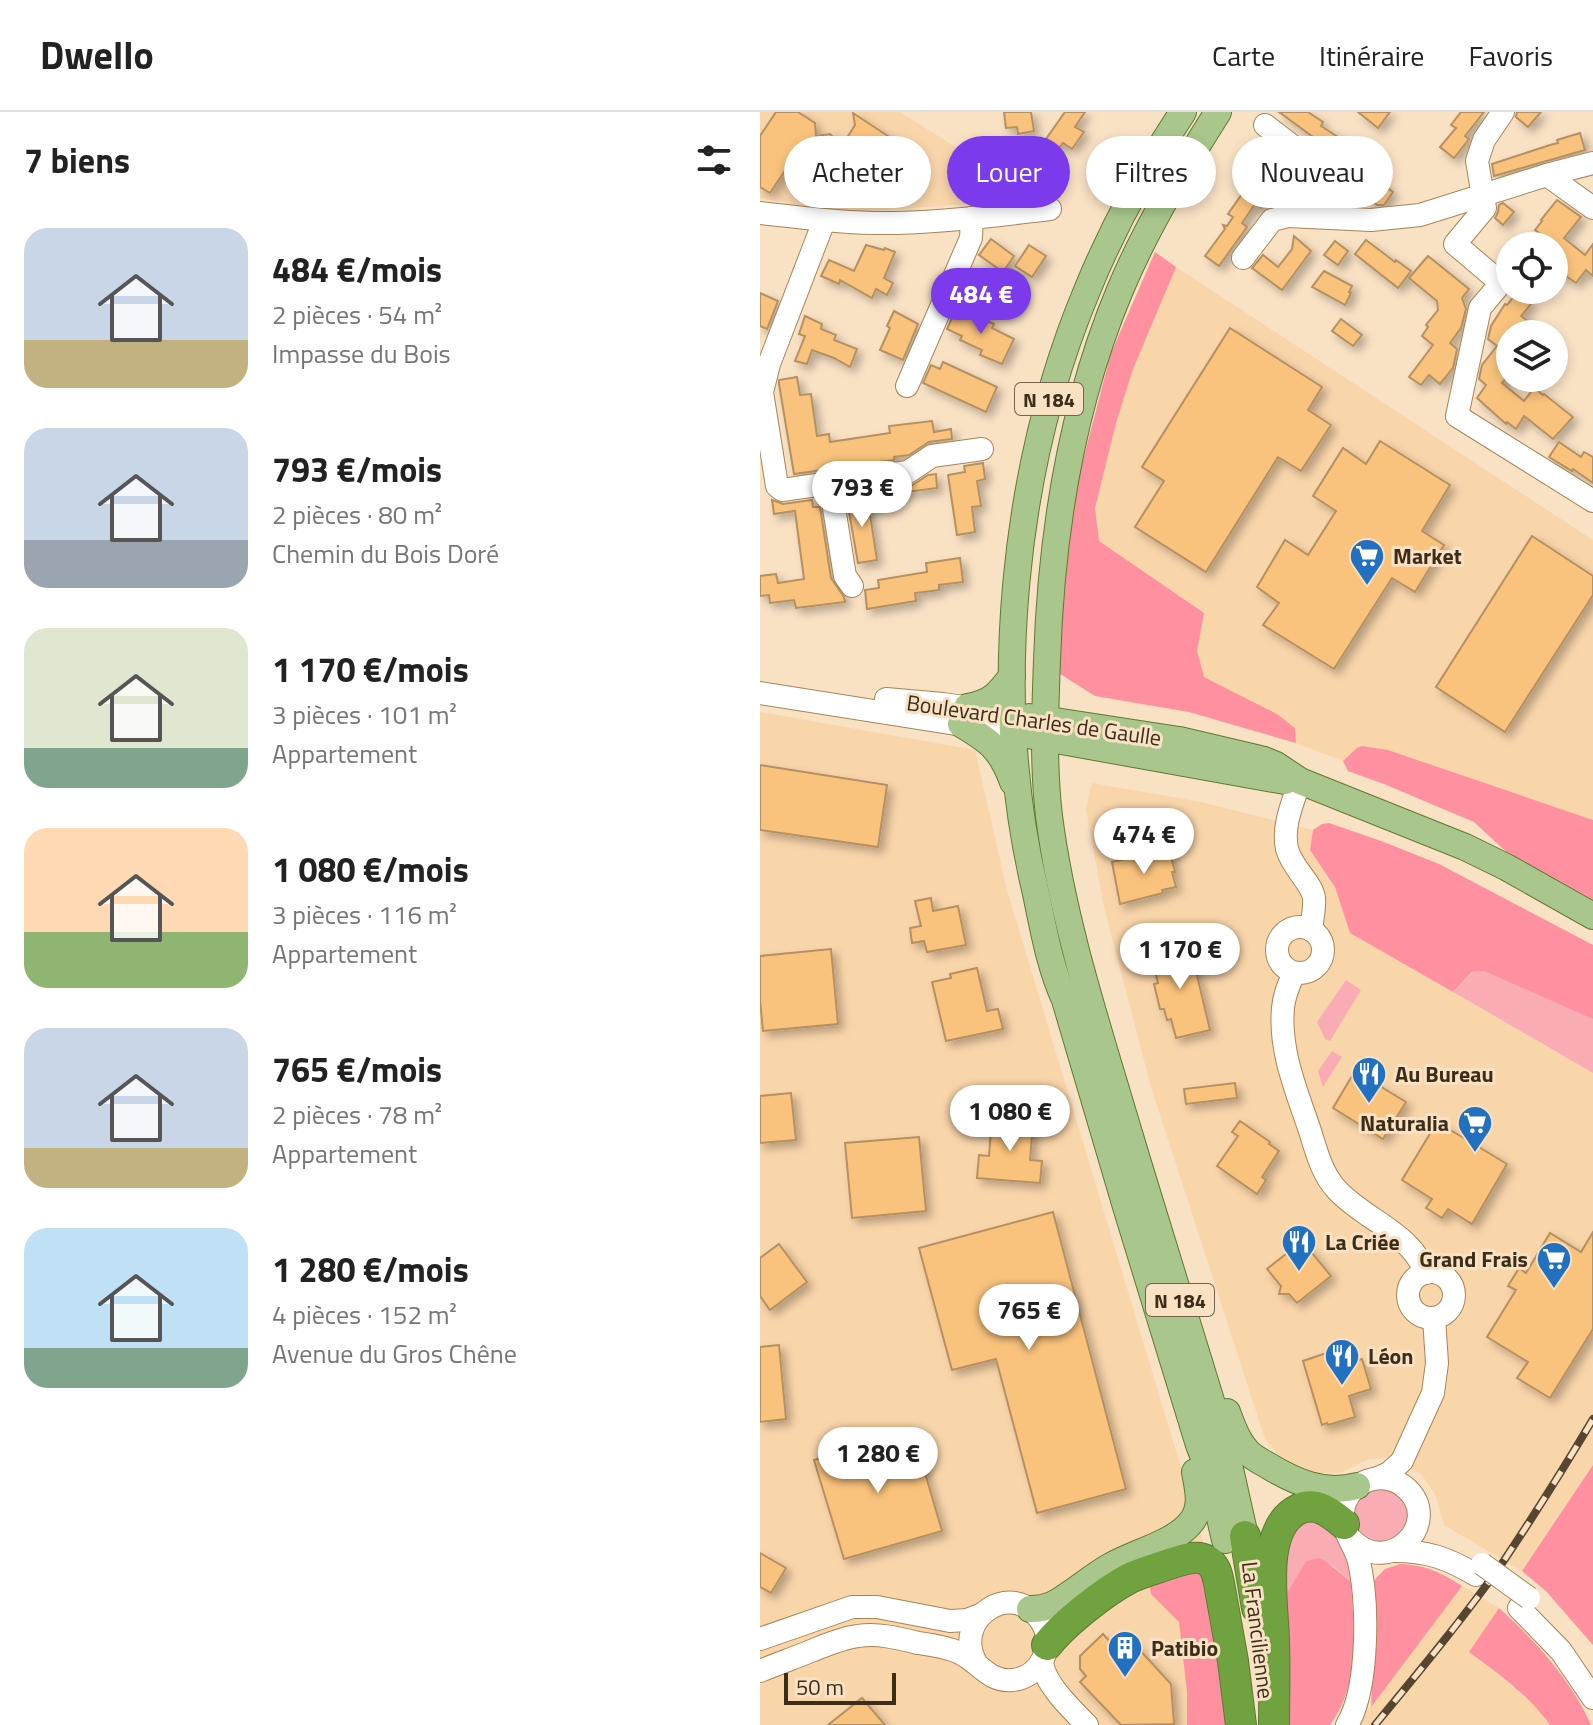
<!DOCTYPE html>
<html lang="fr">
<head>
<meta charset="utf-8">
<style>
  body { margin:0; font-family:"Titillium Web",sans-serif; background:#f2f2f2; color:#222; height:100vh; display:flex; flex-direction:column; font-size:30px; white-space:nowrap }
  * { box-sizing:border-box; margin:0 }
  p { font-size:26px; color:#767676 }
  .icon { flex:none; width:44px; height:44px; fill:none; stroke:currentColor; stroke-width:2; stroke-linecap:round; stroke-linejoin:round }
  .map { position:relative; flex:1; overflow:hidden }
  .details { display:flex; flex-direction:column; background:#fff; width:760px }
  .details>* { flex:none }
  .guide { position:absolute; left:24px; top:24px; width:688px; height:72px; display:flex; gap:16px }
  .controls { position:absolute; left:736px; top:120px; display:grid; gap:16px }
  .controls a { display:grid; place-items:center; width:72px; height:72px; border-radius:50%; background:#fff; box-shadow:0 4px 12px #0003; font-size:40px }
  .scale { position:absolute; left:24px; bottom:20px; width:112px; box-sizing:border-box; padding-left:8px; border:4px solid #3c2d19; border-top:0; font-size:22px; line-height:28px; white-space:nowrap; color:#3c2d19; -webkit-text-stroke:6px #f9e1c4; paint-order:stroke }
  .price { position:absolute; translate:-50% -68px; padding:0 18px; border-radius:28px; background:#fff; color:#222; font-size:26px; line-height:52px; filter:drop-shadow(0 2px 4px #0008) }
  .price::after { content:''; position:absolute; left:50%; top:48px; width:24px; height:18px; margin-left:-12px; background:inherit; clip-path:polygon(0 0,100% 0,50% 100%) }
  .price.selected { background:#7c3aed; color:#fff }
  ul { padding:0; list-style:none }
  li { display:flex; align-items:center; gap:24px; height:200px; padding:0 24px }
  li span { display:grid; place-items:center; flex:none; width:224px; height:160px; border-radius:24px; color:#555 }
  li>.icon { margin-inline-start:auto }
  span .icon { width:96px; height:96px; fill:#fffc; stroke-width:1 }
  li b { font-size:34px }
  h2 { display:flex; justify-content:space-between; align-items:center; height:96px; padding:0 24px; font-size:34px }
  .tag { padding:0 28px; border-radius:36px; background:#fff; box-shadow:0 4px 12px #0003; font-size:28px; line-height:72px }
  .tag.selected { background:#7c3aed; color:#fff }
  header { display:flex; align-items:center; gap:48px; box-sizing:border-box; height:112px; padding:0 40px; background:#fff; border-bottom:2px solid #e0e0e0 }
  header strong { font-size:38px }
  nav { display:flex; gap:44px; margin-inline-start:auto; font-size:28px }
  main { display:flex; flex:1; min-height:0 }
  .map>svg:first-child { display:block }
  .built { fill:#f9d5aa }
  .green { fill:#faacb5 }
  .forest { fill:#ff909f }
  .building { fill:#fac37d; stroke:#b59061; stroke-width:2; filter:url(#shadow) }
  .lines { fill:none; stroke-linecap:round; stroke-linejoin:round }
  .minor-casing { stroke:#a88455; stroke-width:24 }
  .major-casing { stroke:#5e7932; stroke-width:28 }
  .highway-casing { stroke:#5e7932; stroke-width:32 }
  .minor { stroke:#fff; stroke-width:22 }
  .major { stroke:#a9c78c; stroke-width:26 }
  .highway { stroke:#70a240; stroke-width:30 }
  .rail-casing { stroke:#564631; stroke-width:8 }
  .rail { stroke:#f9e1c4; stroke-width:5; stroke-dasharray:15; stroke-linecap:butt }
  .minor-bridge-casing { stroke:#a88455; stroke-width:24; stroke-linecap:butt }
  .minor-bridge { stroke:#fff; stroke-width:22 }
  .labels { text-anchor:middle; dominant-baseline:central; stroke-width:6; stroke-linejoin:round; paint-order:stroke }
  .shield { fill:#f9e1c4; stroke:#75634c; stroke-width:2 }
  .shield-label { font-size:20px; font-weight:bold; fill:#3c2d19 }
  .poi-label { font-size:22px; font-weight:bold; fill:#3c2d19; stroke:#f9e1c4; text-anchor:start }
  .street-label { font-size:22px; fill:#3c2d19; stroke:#f9e1c4 }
</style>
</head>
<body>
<header>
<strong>Dwello</strong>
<nav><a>Carte</a><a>Itinéraire</a><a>Favoris</a></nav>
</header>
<main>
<section class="details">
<h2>7 biens<svg class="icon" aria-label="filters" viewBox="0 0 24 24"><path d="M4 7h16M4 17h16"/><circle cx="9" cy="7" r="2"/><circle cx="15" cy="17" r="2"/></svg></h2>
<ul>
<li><span style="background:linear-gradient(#c9d6e8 70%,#c2b280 0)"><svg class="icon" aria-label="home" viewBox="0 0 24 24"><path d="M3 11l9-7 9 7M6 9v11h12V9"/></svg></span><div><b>484 €/mois</b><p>2 pièces · 54 m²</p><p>Impasse du Bois</p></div></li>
<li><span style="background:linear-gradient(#c9d6e8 70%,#9aa5b1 0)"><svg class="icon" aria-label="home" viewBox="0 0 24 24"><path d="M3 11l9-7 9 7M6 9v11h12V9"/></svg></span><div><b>793 €/mois</b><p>2 pièces · 80 m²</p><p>Chemin du Bois Doré</p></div></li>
<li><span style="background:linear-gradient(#dfe7d0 75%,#7fa58c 0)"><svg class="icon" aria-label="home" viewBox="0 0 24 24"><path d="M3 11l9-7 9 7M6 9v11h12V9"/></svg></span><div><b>1 170 €/mois</b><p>3 pièces · 101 m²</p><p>Appartement</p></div></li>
<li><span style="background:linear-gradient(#ffd9b3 65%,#8fb573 0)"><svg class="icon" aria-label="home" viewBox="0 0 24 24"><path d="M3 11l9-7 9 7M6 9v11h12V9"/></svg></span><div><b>1 080 €/mois</b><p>3 pièces · 116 m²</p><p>Appartement</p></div></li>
<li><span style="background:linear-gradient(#c9d6e8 75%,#c2b280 0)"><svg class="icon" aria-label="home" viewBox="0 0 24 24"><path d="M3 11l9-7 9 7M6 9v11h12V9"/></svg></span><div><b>765 €/mois</b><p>2 pièces · 78 m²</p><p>Appartement</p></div></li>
<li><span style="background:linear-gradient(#bfe0f5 75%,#7fa58c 0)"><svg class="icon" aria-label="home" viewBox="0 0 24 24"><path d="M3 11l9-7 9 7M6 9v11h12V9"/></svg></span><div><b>1 280 €/mois</b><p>4 pièces · 152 m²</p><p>Avenue du Gros Chêne</p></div></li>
</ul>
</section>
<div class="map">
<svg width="833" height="1613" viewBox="0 0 833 1613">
  <defs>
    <filter id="shadow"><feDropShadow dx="5" dy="5" stdDeviation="4" flood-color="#0004"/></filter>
  </defs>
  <rect width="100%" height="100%" fill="#f9e1c4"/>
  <g class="built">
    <polygon points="0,0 140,0 243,65 237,90 83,101 0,86"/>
    <polygon points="416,155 833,428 833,708 628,638 597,636 583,649 536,631 535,616 517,602 444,565 437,539 444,501 339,429 335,396 356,311 373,257"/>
    <polygon points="0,600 215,638 247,778 454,1465 469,1613 0,1613"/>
    <polygon points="332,671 441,690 553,718 550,739 575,775 590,821 833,961 833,1353 762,1459 684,1413 675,1382 662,1363 630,1345 607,1348 580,1361 552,1361 523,1348 505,1327 391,975 344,795 326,697"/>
    <polygon points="702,1474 739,1496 709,1540 724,1551 782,1600 790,1613 597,1613"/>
  </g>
  <g class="green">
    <polygon points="724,859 830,904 833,907 833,961 693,880 713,860"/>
    <polygon points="586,868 601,878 570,929 565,927 557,910"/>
    <polygon points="572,939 582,945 563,975 558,959"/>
    <path d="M619,1375C649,1383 654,1396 641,1424L618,1432L597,1421L592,1397L602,1382Z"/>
    <path d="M539,1407L571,1413L589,1449L591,1470C574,1456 569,1444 546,1449L522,1489L521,1451Z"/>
  </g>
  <g class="forest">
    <polygon points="395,140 416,155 373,257 356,311 335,396 339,429 444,501 437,539 444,565 517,602 535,616 536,631 429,600 335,584 297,560 305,451 317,371 351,241"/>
    <polygon points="602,634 628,638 833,708 833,790 752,745 714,710 624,672 588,659 583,649 597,636"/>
    <polygon points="569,711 621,729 679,752 833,833 833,907 724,859 712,860 693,880 590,821 575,775 550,738 553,718 562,712"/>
    <polygon points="833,1353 833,1533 786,1479 762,1459"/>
    <path d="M559,1446L567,1450L591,1470C594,1519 601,1571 570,1613H525L522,1489L546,1449Z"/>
    <path d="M640,1452C666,1453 680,1460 702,1474L611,1595L614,1536L612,1475L616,1466L625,1457Z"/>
    <polygon points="418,1457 444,1462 469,1613 427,1613 427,1580 419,1510 391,1482 388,1466"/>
    <path d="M739,1496C774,1527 812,1569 831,1613H790C773,1587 734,1558 709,1540Z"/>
  </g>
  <g class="building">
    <polygon points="16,0 38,0 55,11 56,24 70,22 82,34 95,13 93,1 149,38 124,77 86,53 78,67 64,58 55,72 28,54 10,81 0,75 0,24"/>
    <polygon points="244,0 271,0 274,19 258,22 257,15 246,16"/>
    <polygon points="305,0 325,0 315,15 324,20 312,37 303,31 299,36 286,27"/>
    <polygon points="519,0 548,0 563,10 561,14 581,27 570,42 551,28 553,25"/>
    <polygon points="598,0 630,0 618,16"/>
    <polygon points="701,0 724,0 705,24 709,27 694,46 680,35 696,16 691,13"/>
    <polygon points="757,0 781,0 768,15 756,5"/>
    <polygon points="820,21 825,38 734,64 732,52 790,33 798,31 797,28"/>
    <polygon points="503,29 538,56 532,67 525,62 501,96 495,92 482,111 487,115 459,154 445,144 465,117 463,113 467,114 473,105 468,102 482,82 487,86 511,52 495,40"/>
    <polygon points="601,49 620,67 618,69 633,80 624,93 617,93 586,66"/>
    <polygon points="797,88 821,105 804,126 825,143 833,132 833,164 826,158 816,171 794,156 794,134 783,134 788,128 775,118 782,109 781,108"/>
    <polygon points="743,91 754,100 743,113 735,106 738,100 739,93"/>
    <polygon points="534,124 551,139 522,178 492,156 503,143 518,155 532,137"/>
    <polygon points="231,127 254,144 243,160 219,143"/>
    <polygon points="606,128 635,150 636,148 651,159 638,176 595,142"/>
    <polygon points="575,129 588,139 578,153 564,143"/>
    <polygon points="106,133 124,138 125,136 135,140 124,166 133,171 127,183 116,177 112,186 80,168 79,172 61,164 69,148 94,159"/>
    <polygon points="269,133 286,144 272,165 255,154"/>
    <polygon points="668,144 709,177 702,186 706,197 701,216 690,231 697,237 693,256 680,272 669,263 661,273 649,265 673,233 662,224 668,215 666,213 678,198 677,189 649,166"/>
    <polygon points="564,159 592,174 589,180 591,181 585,193 552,175"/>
    <polygon points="0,181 18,189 7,217 0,214"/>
    <polygon points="759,182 771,192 761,204 769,210 760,222 750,222 750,261 742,271 764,289 774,276 783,283 784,282 813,305 793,327 764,304 756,317 747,310 746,312 717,286 726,273 719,267 722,253 737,234 728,227 731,214 745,192 747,193 755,183 757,185"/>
    <polygon points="202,198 234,212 232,216 254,227 242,252 220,243 222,238 200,228 202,224 187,217 195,199 200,201"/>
    <polygon points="134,199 158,212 143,248 120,238 130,216 127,214"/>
    <polygon points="45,204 62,212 61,217 76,223 74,228 97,237 90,255 74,246 52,238 47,252 35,249 45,224 39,222"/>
    <polygon points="581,207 602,223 593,234 572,219"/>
    <polygon points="470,216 562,275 548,298 571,313 541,359 518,345 446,460 375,415 404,369 382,355"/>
    <polygon points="183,250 237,275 226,300 163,271 171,253 180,257"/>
    <polygon points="37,265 40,283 51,282 57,324 69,322 70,330 130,321 129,314 172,309 174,320 191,317 192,327 169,330 149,343 134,345 134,348 34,362 19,272 19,268"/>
    <polygon points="620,329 690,373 662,419 684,433 655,480 632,466 574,557 503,513 519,491 497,475 525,428 548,443 576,399 553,384 583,336 606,352"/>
    <polygon points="799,330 821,345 824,340 833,345 833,371 813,357 812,359 789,345"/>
    <polygon points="223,351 225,367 217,369 221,394 212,395 215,420 197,423 188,363 205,360 204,354"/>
    <polygon points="176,362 177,376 139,381 138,376 151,374 168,363"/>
    <polygon points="98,381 100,390 108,389 117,448 98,451 86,383"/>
    <polygon points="12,388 23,392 52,388 53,395 60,395 71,466 84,485 85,490 36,496 34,488 10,491 9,483 0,484 0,464 16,462 18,471 44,467 35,399 14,402"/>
    <polygon points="772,424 833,464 833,483 745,620 676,575"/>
    <polygon points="200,446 203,470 179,473 179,478 155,481 156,489 107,497 105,478 119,476 118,468 167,460 166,451"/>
    <polygon points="0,653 127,673 118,735 0,718"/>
    <polygon points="393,740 394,743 410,740 415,760 412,760 416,775 402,778 403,781 360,792 352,750"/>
    <polygon points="171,786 173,799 198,794 206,833 167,840 164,829 152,831 150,816 161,814 155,789"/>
    <polygon points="429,830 450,918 416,926 411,907 407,908 404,897 400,897 394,872 398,871 395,859 399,858 395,838"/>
    <polygon points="71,837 78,912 3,919 0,888 0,844"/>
    <polygon points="217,856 227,899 238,897 243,917 186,929 172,870 191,866 190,862"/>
    <polygon points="595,959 646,990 623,1027 573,996"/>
    <polygon points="475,971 477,986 426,992 424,977"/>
    <polygon points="31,981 36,1028 0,1031 0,984"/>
    <polygon points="232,1006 273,1010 270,1048 282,1049 280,1071 217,1066 219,1043 229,1044"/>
    <polygon points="480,1009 510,1030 509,1032 519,1039 502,1065 506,1068 497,1082 457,1054 478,1024 472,1020"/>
    <polygon points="677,1010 747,1052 712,1112 688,1097 682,1106 666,1096 672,1087 642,1068"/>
    <polygon points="159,1025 166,1099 92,1106 85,1031"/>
    <polygon points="293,1100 366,1377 277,1401 236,1247 192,1258 159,1136"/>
    <polygon points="833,1120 833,1217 790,1286 757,1266 768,1250 727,1225 756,1178 748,1174 759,1156 766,1161 790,1121 821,1140"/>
    <polygon points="540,1131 545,1137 548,1136 571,1164 537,1191 529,1182 519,1182 521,1174 507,1157"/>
    <polygon points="19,1132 47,1170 10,1198 0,1184 0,1146"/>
    <polygon points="19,1233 26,1307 0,1310 0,1235"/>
    <polygon points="575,1238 580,1254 602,1247 611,1277 589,1284 595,1305 568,1313 567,1311 562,1313 543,1249"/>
    <polygon points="153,1320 182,1419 84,1447 54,1348"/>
    <polygon points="0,1441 26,1456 11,1481 0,1475"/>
    <polygon points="343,1522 353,1533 365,1522 411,1572 414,1612 361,1613 320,1570 326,1564 320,1557 320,1544"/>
    <polygon points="102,1586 125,1613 68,1613"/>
  </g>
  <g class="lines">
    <defs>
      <g id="minor">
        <polyline points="743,0 724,28 717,49 725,96 695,132 741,171 720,196 697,304 833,389"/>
        <polyline points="787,63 833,96"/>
        <path d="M0,101C45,106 90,112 136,111C187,110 239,103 290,97"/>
        <polyline points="528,104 611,108 660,103 787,63 833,51"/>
        <polyline points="64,109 9,252 2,280 17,374 22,378 148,360 172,344 222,337"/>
        <polyline points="483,146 512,108 528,104 533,91 557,53 505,13"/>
        <polyline points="147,274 211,126 212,106"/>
        <polyline points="70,371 85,464 92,474"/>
        <polyline points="0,581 253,621"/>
        <polyline points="126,587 183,592 251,602"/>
        <path d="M540,669C533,690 522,714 527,737C532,756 552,771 554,786C555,796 552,808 551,818"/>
        <circle cx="540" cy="838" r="23"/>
        <path d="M534,861C529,872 524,883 523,896C519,937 536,978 549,1016C556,1037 561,1061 577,1078C606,1109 649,1119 666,1161"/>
        <circle cx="671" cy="1183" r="23"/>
        <polyline points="618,1366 629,1361 642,1349 673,1281 677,1251 674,1206"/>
        <path d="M634,1439C668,1439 687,1446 716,1463"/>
        <polyline points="759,1496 801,1539 833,1586"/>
        <polyline points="0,1527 92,1495 117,1495 190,1509 207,1508 220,1503"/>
        <path d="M282,1549C283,1570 312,1598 327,1613"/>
        <path d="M0,1559C17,1552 34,1546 51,1539C66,1533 82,1526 98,1524C118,1521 138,1526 158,1531C172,1533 187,1535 200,1541C219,1550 228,1570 252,1568C280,1566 297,1533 281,1509C255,1467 191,1504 216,1551"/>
        <path d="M587,1613C609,1577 609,1487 598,1446C593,1431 581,1417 583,1400C586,1369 624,1355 647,1377C683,1411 629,1466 592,1428"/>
      </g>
      <g id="major">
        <path d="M423,0C386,55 353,115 328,176C252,356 230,587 275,777C283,814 289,853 305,888L367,1098L439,1333L449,1358L465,1428"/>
        <path d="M458,0C422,57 386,116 360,178C311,295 291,423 287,549C285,600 283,653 289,704C301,798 330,891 357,981C388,1085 420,1189 452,1292L470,1357L485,1424"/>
        <path d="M207,595C231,591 238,583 252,564"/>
        <polyline points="269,605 419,628 504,648 516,653 540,669 705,735 746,755 833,804"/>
        <path d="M201,612C230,629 241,637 253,670"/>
        <polyline points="268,623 525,669"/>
        <path d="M467,1300C473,1316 478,1331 491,1343C496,1347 502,1350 507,1353C535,1370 564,1383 597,1374"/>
        <path d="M270,1497C278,1497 286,1496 294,1492C314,1481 331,1465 351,1454C375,1440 416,1431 432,1409C443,1394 438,1377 435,1360"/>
      </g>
      <g id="highway">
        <polyline points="485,1424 497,1496"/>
        <path d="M287,1533C304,1511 345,1479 370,1466C383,1460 398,1456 412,1451C423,1448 437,1442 448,1449C456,1455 457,1462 459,1471L473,1549L481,1613"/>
        <path d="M514,1613C514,1586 515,1559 514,1531C514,1495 498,1416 539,1397C556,1389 571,1401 584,1412"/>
      </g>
    </defs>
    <use href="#minor" class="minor-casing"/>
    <use href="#major" class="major-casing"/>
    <use href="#highway" class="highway-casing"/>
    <use href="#minor" class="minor"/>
    <use href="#major" class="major"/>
    <use href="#highway" class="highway"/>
    <defs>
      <path id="rail" d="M615,1613C658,1561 702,1508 741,1453C773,1405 804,1356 833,1307"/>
    </defs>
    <use href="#rail" class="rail-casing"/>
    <use href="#rail" class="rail"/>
    <defs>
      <polyline id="minor-bridge" points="722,1452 769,1486"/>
    </defs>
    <use href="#minor-bridge" class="minor-bridge-casing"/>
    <use href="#minor-bridge" class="minor-bridge"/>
  </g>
  <defs>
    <symbol id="supermarket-pin" viewBox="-11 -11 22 30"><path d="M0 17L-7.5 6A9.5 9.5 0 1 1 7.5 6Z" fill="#2171c0" stroke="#f9e1c4"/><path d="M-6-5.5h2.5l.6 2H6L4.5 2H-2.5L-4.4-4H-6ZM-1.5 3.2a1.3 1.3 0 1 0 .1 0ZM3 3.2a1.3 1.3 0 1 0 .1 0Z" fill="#fff"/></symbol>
    <symbol id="restaurant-pin" viewBox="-11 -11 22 30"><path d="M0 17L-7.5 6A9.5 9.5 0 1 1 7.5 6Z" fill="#2171c0" stroke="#f9e1c4"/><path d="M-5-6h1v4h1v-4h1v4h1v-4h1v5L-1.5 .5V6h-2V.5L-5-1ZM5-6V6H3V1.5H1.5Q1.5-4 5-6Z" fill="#fff"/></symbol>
    <symbol id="building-pin" viewBox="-11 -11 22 30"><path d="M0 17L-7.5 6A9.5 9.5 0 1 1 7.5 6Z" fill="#2171c0" stroke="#f9e1c4"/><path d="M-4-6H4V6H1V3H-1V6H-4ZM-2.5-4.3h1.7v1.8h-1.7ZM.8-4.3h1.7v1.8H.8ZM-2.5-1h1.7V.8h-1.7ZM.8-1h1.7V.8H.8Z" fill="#fff"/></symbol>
  </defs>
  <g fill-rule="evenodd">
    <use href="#supermarket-pin" x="587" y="424" width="40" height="54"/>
    <use href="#restaurant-pin" x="589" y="942" width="40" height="54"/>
    <use href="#supermarket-pin" x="695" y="991" width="40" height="54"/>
    <use href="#restaurant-pin" x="519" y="1110" width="40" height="54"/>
    <use href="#supermarket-pin" x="774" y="1127" width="40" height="54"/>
    <use href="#restaurant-pin" x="562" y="1224" width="40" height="54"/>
    <use href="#building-pin" x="345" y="1516" width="40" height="54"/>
  </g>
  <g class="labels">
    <g class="shield">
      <rect x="255" y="271" width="68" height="32" rx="6"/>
      <rect x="386" y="1172" width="68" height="32" rx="6"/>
    </g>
    <g class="shield-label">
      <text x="289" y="287">N 184</text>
      <text x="420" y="1188">N 184</text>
    </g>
    <g class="poi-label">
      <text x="633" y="444">Market</text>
      <text x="635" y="962">Au Bureau</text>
      <text x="689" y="1011" text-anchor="end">Naturalia</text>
      <text x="565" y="1130">La Criée</text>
      <text x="768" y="1147" text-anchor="end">Grand Frais</text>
      <text x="608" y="1244">Léon</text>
      <text x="391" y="1536">Patibio</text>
    </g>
    <g class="street-label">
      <text transform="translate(274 608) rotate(8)">Boulevard Charles de Gaulle</text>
      <text transform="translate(498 1518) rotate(83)">La Francilienne</text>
    </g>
  </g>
</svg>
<div class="controls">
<a><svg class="icon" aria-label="locate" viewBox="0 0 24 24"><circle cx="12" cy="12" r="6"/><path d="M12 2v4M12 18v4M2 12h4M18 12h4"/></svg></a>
<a><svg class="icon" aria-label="layers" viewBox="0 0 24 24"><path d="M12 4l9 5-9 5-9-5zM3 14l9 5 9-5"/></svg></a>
</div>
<div class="scale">50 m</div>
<b class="price selected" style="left:221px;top:224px">484 €</b>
<b class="price" style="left:102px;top:417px">793 €</b>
<b class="price" style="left:384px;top:764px">474 €</b>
<b class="price" style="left:420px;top:879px">1 170 €</b>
<b class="price" style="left:250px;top:1041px">1 080 €</b>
<b class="price" style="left:269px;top:1240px">765 €</b>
<b class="price" style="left:118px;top:1383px">1 280 €</b>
<div class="guide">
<a class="tag">Acheter</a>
<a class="tag selected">Louer</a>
<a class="tag">Filtres</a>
<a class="tag">Nouveau</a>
</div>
</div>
</main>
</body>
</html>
